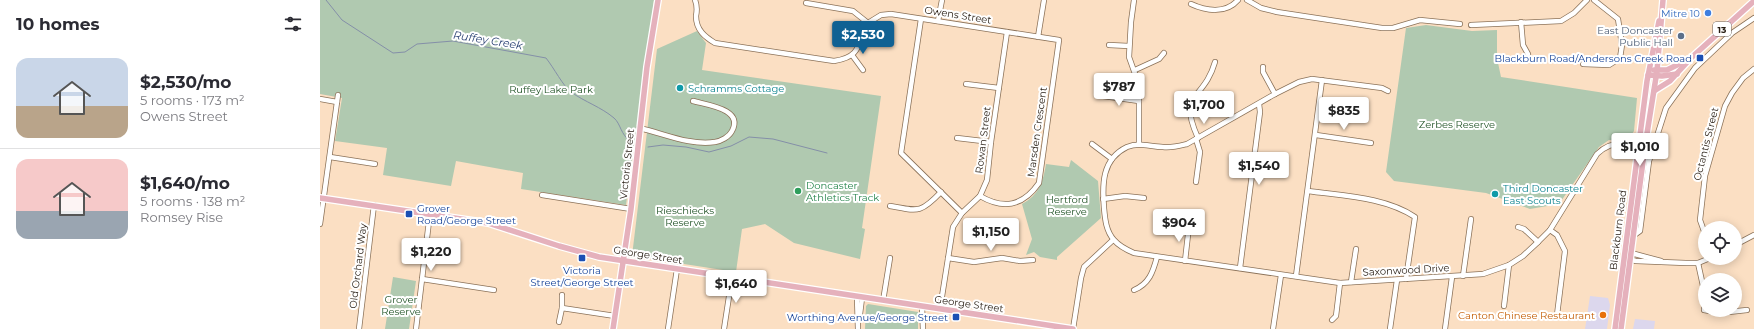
<!DOCTYPE html>
<html lang="en">
<head>
<meta charset="utf-8">
<style>
  body { margin:0; font-family:Montserrat,sans-serif; background:#f7f7f7; color:#2b2b33; height:100vh; display:flex; flex-direction:column; font-size:15px; white-space:nowrap }
  * { box-sizing:border-box; margin:0 }
  p { font-size:13px; color:#7c7c81 }
  .icon { flex:none; width:22px; height:22px; fill:none; stroke:currentColor; stroke-width:2; stroke-linecap:round; stroke-linejoin:round }
  .map { position:relative; flex:1; overflow:hidden }
  .sheet { display:flex; flex-direction:column; background:#fff; width:320px }
  .sheet>* { flex:none }
  .fabs { position:absolute; left:1378px; top:221px; display:grid; gap:8px }
  .fabs a { display:grid; place-items:center; width:44px; height:44px; border-radius:50%; background:#fff; box-shadow:0 2px 10px #0003; font-size:20px }
  .price { position:absolute; translate:-50% -34px; padding:0 9px; border-radius:4px; background:#fff; color:#222; font-size:13px; line-height:26px; filter:drop-shadow(0 1px 2px #0008) }
  .price::after { content:''; position:absolute; left:50%; top:24px; width:12px; height:9px; margin-left:-6px; background:inherit; clip-path:polygon(0 0,100% 0,50% 100%) }
  .price.selected { background:#106193; color:#fff }
  ul { padding:0; list-style:none }
  li { display:flex; align-items:center; gap:12px; height:100px; padding:0 16px }
  li+li { border-top:1px solid #e1e1e2 }
  li span { display:grid; place-items:center; flex:none; width:112px; height:80px; border-radius:12px; color:#555 }
  li>.icon { margin-inline-start:auto }
  span .icon { width:48px; height:48px; fill:#fffc; stroke-width:1 }
  li b { font-size:17px }
  h2 { display:flex; justify-content:space-between; align-items:center; height:48px; padding:0 16px; font-size:17px }
  main { display:flex; flex:1; min-height:0 }
  .map>svg:first-child { display:block }
  .commercial { fill:#dcd7ed }
  .green { fill:#b0c9b0 }
  .lines { fill:none; stroke-linecap:round; stroke-linejoin:round }
  .stream { stroke:#848fa8; stroke-width:1 }
  .minor-casing { stroke:#8b7259; stroke-width:6 }
  .major-casing { stroke:#fff; stroke-width:8 }
  .minor { stroke:#fff; stroke-width:4.5 }
  .major { stroke:#e5b1bc; stroke-width:5.5 }
  .shop-dot { fill:#3f7fe0; stroke:#fff; stroke-width:1.5 }
  .service-dot { fill:#5c6f8a; stroke:#fff; stroke-width:1.5 }
  .transit-dot { fill:#1a4fb4; stroke:#fff; stroke-width:1.5 }
  .culture-dot { fill:#0f9aa8; stroke:#fff; stroke-width:1.5 }
  .leisure-dot { fill:#2e9e5b; stroke:#fff; stroke-width:1.5 }
  .food-dot { fill:#e8710a; stroke:#fff; stroke-width:1.5 }
  .labels { text-anchor:middle; dominant-baseline:central; stroke-width:4; stroke-linejoin:round; paint-order:stroke }
  .shield { fill:#fff; stroke:#665f58; stroke-width:1 }
  .shield-label { font-size:9px; font-weight:bold; fill:#251b11 }
  .shop-label { font-size:10px; fill:#366cbe; stroke:#fff; text-anchor:end }
  .street-label { font-size:10px; fill:#251b11; stroke:#fff }
  .service-label { font-size:10px; fill:#4e5e75; stroke:#fff; text-anchor:end }
  .transit-label { font-size:10px; fill:#164399; stroke:#fff; text-anchor:end }
  .culture-label { font-size:10px; fill:#0d838f; stroke:#fff; text-anchor:start }
  .park-label { font-size:10px; fill:#215326; stroke:#fff }
  .leisure-label { font-size:10px; fill:#27864d; stroke:#fff; text-anchor:start }
  .food-label { font-size:10px; fill:#c56008; stroke:#fff; text-anchor:end }
  .water-label { font-size:11px; font-style:italic; fill:#2a4173; stroke:#fff }
</style>
</head>
<body>
<main>
<section class="sheet">
<h2>10 homes<svg class="icon" aria-label="filters" viewBox="0 0 24 24"><path d="M4 7h16M4 17h16"/><circle cx="9" cy="7" r="2"/><circle cx="15" cy="17" r="2"/></svg></h2>
<ul>
<li><span style="background:linear-gradient(#c9d6e8 60%,#b9a48a 0)"><svg class="icon" aria-label="home" viewBox="0 0 24 24"><path d="M3 11l9-7 9 7M6 9v11h12V9"/></svg></span><div><b>$2,530/mo</b><p>5 rooms · 173 m²</p><p>Owens Street</p></div></li>
<li><span style="background:linear-gradient(#f6c9c9 65%,#9aa5b1 0)"><svg class="icon" aria-label="home" viewBox="0 0 24 24"><path d="M3 11l9-7 9 7M6 9v11h12V9"/></svg></span><div><b>$1,640/mo</b><p>5 rooms · 138 m²</p><p>Romsey Rise</p></div></li>
</ul>
</section>
<div class="map">
<svg width="1434" height="329" viewBox="0 0 1434 329">
  <rect width="100%" height="100%" fill="#fbdfc3"/>
  <g class="commercial">
    <polygon points="1270,296 1288,298 1290,305 1287,329 1265,329"/>
    <polygon points="1315,319 1335,321 1334,329 1313,329"/>
  </g>
  <g class="green">
    <polygon points="0,0 334,0 306,205 201,189 203,173 136,161 131,186 63,175 67,148 15,141 22,98 0,94"/>
    <polygon points="1106,25 1152,31 1177,30 1177,58 1181,77 1317,98 1314,131 1308,140 1289,140 1279,147 1239,204 1210,209 1166,193 1074,181 1066,172 1086,28"/>
    <polygon points="377,31 386,43 382,70 561,96 542,228 545,229 540,259 474,243 445,224 422,229 416,272 312,256 337,49"/>
    <path d="M751,160L778,181L781,218L737,257V260L720,257L714,252L706,255L712,239L702,204C719,195 723,182 726,164L749,167Z"/>
    <polygon points="73,277 96,281 89,329 65,329"/>
    <polygon points="548,304 598,312 598,329 545,329 546,306"/>
  </g>
  <g class="lines">
    <g class="stream">
      <path d="M6,0L22,20L73,53L85,52L97,44L133,41L226,58C234,68 243,86 251,92C265,102 281,107 294,118C301,124 300,134 311,142"/>
      <polyline points="328,147 343,145 366,147 389,152 411,146 429,137 453,139 507,153"/>
    </g>
    <defs>
      <g id="minor">
        <path d="M375,0C377,5 377,11 376,16C376,30 385,37 395,43L514,61C541,57 538,44 548,23L561,15L571,14L739,40L719,183C703,206 684,210 660,196"/>
        <polyline points="814,0 811,22 809,57 819,85 819,144"/>
        <polyline points="927,0 941,8 957,12 1062,28 1073,28 1100,20 1140,24"/>
        <polyline points="486,3 533,11 548,23"/>
        <path d="M871,4C886,11 906,14 918,0"/>
        <polyline points="601,19 581,153 642,213"/>
        <polyline points="618,21 622,0"/>
        <polyline points="1201,22 1203,45 1208,54"/>
        <polyline points="1151,25 1241,21 1254,13 1267,0"/>
        <polyline points="718,37 724,0"/>
        <polyline points="789,45 809,46"/>
        <polyline points="532,55 543,70"/>
        <polyline points="1263,64 1289,65 1300,58 1302,45 1298,19 1274,0"/>
        <polyline points="943,67 943,72 955,94"/>
        <polyline points="815,70 839,59 844,53"/>
        <polyline points="646,84 679,88"/>
        <path d="M1068,91L1062,88L992,79L979,82L955,94L867,144C859,146 852,148 843,147C830,147 820,142 807,147C782,159 782,184 784,208C785,219 786,231 794,240C799,246 807,250 814,253L1020,283L1163,274L1189,265L1203,256L1218,242L1230,230L1277,154C1290,141 1307,141 1325,146"/>
        <polyline points="783,96 819,101"/>
        <polyline points="0,99 17,102"/>
        <path d="M319,128C343,133 370,146 395,142C401,141 409,137 412,131C424,109 387,105 373,101"/>
        <polyline points="996,135 1051,143"/>
        <polyline points="637,138 671,142"/>
        <path d="M878,138C857,92 884,101 895,62"/>
        <polyline points="772,144 792,159"/>
        <polyline points="10,157 55,164"/>
        <polyline points="876,182 880,152 876,139"/>
        <path d="M988,191C1023,196 1065,197 1095,217L1086,279"/>
        <polyline points="222,195 311,209"/>
        <polyline points="783,199 805,196 824,198"/>
        <path d="M570,206C598,211 600,214 621,192"/>
        <polyline points="0,224 18,95"/>
        <polyline points="1198,227 1204,229 1218,242"/>
        <polyline points="1230,230 1237,235 1245,251 1237,315"/>
        <polyline points="1385,234 1380,220 1385,176 1405,106 1412,93 1423,78 1434,69"/>
        <polyline points="1313,236 1320,231 1329,161 1346,108 1375,68 1412,33 1434,18"/>
        <polyline points="1415,245 1434,235"/>
        <polyline points="1304,255 1311,253 1341,261"/>
        <polyline points="628,258 654,262 682,258 700,261 713,260"/>
        <polyline points="1304,258 1316,261 1366,263 1378,263 1390,258"/>
        <polyline points="865,261 869,226"/>
        <polyline points="1378,263 1385,295"/>
        <polyline points="920,268 940,112 939,104"/>
        <polyline points="976,276 1002,80"/>
        <polyline points="1143,276 1151,219"/>
        <polyline points="102,279 174,290"/>
        <polyline points="1031,282 1036,249"/>
        <path d="M814,290C829,284 833,272 837,257"/>
        <polyline points="537,297 538,329"/>
        <polyline points="563,301 570,258"/>
        <polyline points="1385,301 1384,310 1400,313 1427,310"/>
        <polyline points="1184,306 1189,265"/>
        <polyline points="602,307 603,329"/>
        <polyline points="242,308 242,295"/>
        <polyline points="620,309 633,227 642,213 660,196 667,180 671,142 687,32"/>
        <polyline points="540,314 542,298"/>
        <polyline points="1012,320 1016,316 1020,283"/>
        <polyline points="239,322 242,308 295,316"/>
        <polyline points="39,329 54,205"/>
        <polyline points="96,329 110,213"/>
        <polyline points="348,329 357,269"/>
        <polyline points="404,329 412,277"/>
        <polyline points="753,329 761,278 764,267 793,240"/>
        <polyline points="953,329 961,275"/>
        <polyline points="1070,329 1077,280"/>
        <polyline points="1125,329 1132,277"/>
      </g>
      <g id="major">
        <polyline points="1334,70 1347,70 1369,59"/>
        <polyline points="1328,75 1342,76 1357,74"/>
        <polyline points="1334,91 1350,81 1371,58 1434,1"/>
        <polyline points="0,198 168,223 239,246 279,257 753,329"/>
        <polyline points="293,329 311,209 327,67 338,0"/>
        <polyline points="1295,329 1327,81 1339,21"/>
        <polyline points="1301,329 1325,146 1337,71 1343,0"/>
      </g>
    </defs>
    <use href="#minor" class="minor-casing"/>
    <use href="#major" class="major-casing"/>
    <use href="#minor" class="minor"/>
    <use href="#major" class="major"/>
  </g>
  <circle class="shop-dot" cx="1388" cy="13" r="4"/>
  <circle class="service-dot" cx="1361" cy="36" r="4"/>
  <g class="transit-dot">
    <rect x="1376" y="54" width="8" height="8" rx="2"/>
    <rect x="85" y="210" width="8" height="8" rx="2"/>
    <rect x="258" y="254" width="8" height="8" rx="2"/>
    <rect x="632" y="313" width="8" height="8" rx="2"/>
  </g>
  <g class="culture-dot">
    <circle cx="360" cy="88" r="4"/>
    <circle cx="1175" cy="194" r="4"/>
  </g>
  <circle class="leisure-dot" cx="478" cy="191" r="4"/>
  <circle class="food-dot" cx="1283" cy="315" r="4"/>
  <g class="labels">
    <rect class="shield" x="1393" y="22" width="18" height="14" rx="3"/>
    <g class="shield-label">
      <text x="1402" y="29">13</text>
    </g>
    <g class="shop-label">
      <text x="1380" y="13">Mitre 10</text>
    </g>
    <g class="street-label">
      <text transform="translate(638 15) rotate(9)">Owens Street</text>
      <text transform="translate(717 132) rotate(-82)">Marsden Crescent</text>
      <text transform="translate(663 140) rotate(-83)">Rowan Street</text>
      <text transform="translate(1386 144) rotate(-76)">Octantis Street</text>
      <text transform="translate(307 164) rotate(-84)">Victoria Street</text>
      <text transform="translate(1298 230) rotate(-83)">Blackburn Road</text>
      <text transform="translate(328 255) rotate(9)">George Street</text>
      <text transform="translate(38 266) rotate(-83)">Old Orchard Way</text>
      <text transform="translate(1086 270) rotate(-3)">Saxonwood Drive</text>
      <text transform="translate(649 304) rotate(8)">George Street</text>
    </g>
    <g class="service-label">
      <text x="1353" y="30">East Doncaster<tspan x="1353" dy="12">Public Hall</tspan></text>
    </g>
    <g class="transit-label">
      <text x="1372" y="58">Blackburn Road/Andersons Creek Road</text>
      <text x="97" y="208" text-anchor="start">Grover<tspan x="97" dy="12">Road/George Street</tspan></text>
      <text x="262" y="270" text-anchor="middle">Victoria<tspan x="262" dy="12">Street/George Street</tspan></text>
      <text x="628" y="317">Worthing Avenue/George Street</text>
    </g>
    <g class="culture-label">
      <text x="368" y="88">Schramms Cottage</text>
      <text x="1183" y="188">Third Doncaster<tspan x="1183" dy="12">East Scouts</tspan></text>
    </g>
    <g class="park-label">
      <text x="231" y="89">Ruffey Lake Park</text>
      <text x="1137" y="124">Zerbes Reserve</text>
      <text x="747" y="199">Hertford<tspan x="747" dy="12">Reserve</tspan></text>
      <text x="365" y="210">Rieschiecks<tspan x="365" dy="12">Reserve</tspan></text>
      <text x="81" y="299">Grover<tspan x="81" dy="12">Reserve</tspan></text>
    </g>
    <g class="leisure-label">
      <text x="486" y="185">Doncaster<tspan x="486" dy="12">Athletics Track</tspan></text>
    </g>
    <g class="food-label">
      <text x="1275" y="315">Canton Chinese Restaurant</text>
    </g>
    <g class="water-label">
      <text transform="translate(168 40) rotate(9)">Ruffey Creek</text>
    </g>
  </g>
</svg>
<div class="fabs">
<a><svg class="icon" aria-label="locate" viewBox="0 0 24 24"><circle cx="12" cy="12" r="6"/><path d="M12 2v4M12 18v4M2 12h4M18 12h4"/></svg></a>
<a><svg class="icon" aria-label="layers" viewBox="0 0 24 24"><path d="M12 4l9 5-9 5-9-5zM3 14l9 5 9-5"/></svg></a>
</div>
<b class="price selected" style="left:543px;top:55px">$2,530</b>
<b class="price" style="left:799px;top:107px">$787</b>
<b class="price" style="left:884px;top:125px">$1,700</b>
<b class="price" style="left:1024px;top:131px">$835</b>
<b class="price" style="left:1320px;top:167px">$1,010</b>
<b class="price" style="left:939px;top:186px">$1,540</b>
<b class="price" style="left:859px;top:243px">$904</b>
<b class="price" style="left:671px;top:252px">$1,150</b>
<b class="price" style="left:111px;top:272px">$1,220</b>
<b class="price" style="left:416px;top:304px">$1,640</b>
</div>
</main>
</body>
</html>
